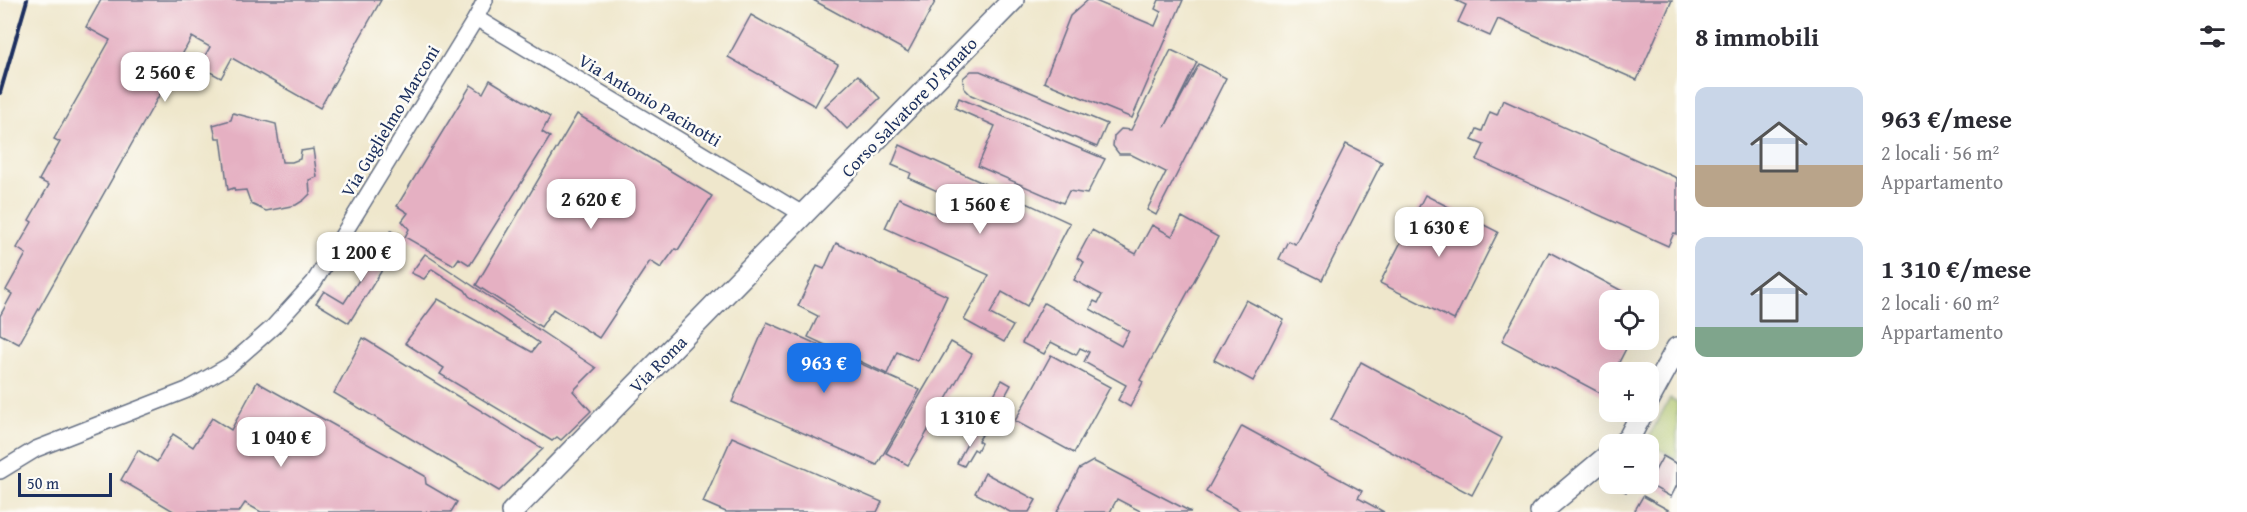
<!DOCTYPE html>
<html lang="it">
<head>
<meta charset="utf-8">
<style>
  body { margin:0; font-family:"Gentium Book Plus",serif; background:#f2f2f3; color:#2b2b33; height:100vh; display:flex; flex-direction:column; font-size:22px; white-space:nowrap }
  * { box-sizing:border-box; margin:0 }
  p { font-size:20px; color:#7c7c81 }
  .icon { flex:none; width:33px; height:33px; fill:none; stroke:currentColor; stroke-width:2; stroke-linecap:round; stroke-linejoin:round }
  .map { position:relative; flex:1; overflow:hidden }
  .side { display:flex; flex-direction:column; background:#fff; width:570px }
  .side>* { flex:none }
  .tools { position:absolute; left:1599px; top:290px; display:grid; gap:12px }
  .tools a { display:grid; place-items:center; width:60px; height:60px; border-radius:12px; background:#fff; box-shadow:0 6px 24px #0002; font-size:30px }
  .scale { position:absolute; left:18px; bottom:15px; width:94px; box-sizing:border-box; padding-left:6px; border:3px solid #1b2f5e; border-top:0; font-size:16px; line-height:21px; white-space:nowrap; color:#1b2f5e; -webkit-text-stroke:4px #fdfcf7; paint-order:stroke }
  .price { position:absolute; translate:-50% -51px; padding:0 14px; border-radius:12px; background:#fff; color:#222; font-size:20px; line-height:39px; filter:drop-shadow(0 2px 3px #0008) }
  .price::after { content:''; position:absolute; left:50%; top:36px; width:18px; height:14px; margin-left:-9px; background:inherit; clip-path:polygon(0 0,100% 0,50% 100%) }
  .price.selected { background:#1a73e8; color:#fff }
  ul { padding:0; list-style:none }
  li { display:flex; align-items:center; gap:18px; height:150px; padding:0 18px }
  li span { display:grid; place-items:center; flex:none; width:168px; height:120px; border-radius:12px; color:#555 }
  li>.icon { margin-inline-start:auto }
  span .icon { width:72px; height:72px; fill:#fffc; stroke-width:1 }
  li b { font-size:26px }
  h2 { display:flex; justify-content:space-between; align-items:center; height:72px; padding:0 18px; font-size:26px }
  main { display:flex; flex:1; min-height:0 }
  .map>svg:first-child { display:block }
  .green { fill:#b3c96e; stroke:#677c66; stroke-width:1.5 }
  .building { fill:#e5b0c2 }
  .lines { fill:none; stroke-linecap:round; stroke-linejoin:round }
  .street-casing { stroke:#656f84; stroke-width:18 }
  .secondary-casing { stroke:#656f84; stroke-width:24 }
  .street { stroke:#fff; stroke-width:15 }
  .secondary { stroke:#fff; stroke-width:21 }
  .rail { stroke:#1b2f5e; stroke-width:4 }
  .labels { text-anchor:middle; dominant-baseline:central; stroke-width:5; stroke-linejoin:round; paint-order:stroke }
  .street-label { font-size:18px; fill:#1b2f5e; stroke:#fdfcf7 }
</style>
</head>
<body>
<main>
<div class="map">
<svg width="1677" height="512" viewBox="0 0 1677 512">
  <rect width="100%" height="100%" fill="#fdfcf7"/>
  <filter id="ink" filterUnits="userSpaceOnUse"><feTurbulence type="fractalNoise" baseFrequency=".0167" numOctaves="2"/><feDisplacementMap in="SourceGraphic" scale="12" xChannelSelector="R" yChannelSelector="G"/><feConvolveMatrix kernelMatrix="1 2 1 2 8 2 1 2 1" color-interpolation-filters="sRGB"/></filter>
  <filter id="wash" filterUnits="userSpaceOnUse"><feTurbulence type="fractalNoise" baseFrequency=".008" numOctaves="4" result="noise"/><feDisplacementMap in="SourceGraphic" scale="24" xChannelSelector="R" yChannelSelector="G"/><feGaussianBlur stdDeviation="1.35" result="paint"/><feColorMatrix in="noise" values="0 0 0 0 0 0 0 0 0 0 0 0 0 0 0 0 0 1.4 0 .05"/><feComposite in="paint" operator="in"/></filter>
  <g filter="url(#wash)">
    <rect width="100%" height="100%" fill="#efe7cc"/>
    <polygon class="green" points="1670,398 1677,402 1677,459 1646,442"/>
    <g id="blocks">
      <g class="building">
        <polygon points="101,0 381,0 320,108 232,58 221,78 199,66 210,47 192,37 19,344 0,334 0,316 12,294 6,290 26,254 17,248 32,222 29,220 49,185 39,180 60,142 54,139 110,40 86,27"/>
        <polygon points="813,0 936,0 908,52"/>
        <polygon points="1088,0 1093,0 1155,26 1161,12 1155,9 1159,0 1183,0 1132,118 1044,82 1070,16"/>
        <polygon points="1455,0 1672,0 1637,80 1498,19 1490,36 1458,22 1466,5"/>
        <polygon points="751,15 838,64 815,106 728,57"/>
        <polygon points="1171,50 1197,62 1165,127 1199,64 1226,78 1156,215 1147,210 1166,172 1130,154 1119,154 1113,146 1114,136 1121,129 1131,130"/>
        <polygon points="971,71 980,71 1107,124 1097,147 971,95 964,88 963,78"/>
        <polygon points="858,75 880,98 847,129 825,106"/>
        <polygon points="490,80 550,117 542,132 550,137 470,265 459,258 454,265 405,237 409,229 402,221 408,213 397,206 471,85 483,93"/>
        <polygon points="959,98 1105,159 1087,194 1069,191 1063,203 978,166 995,126 955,108"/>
        <polygon points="1503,100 1677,178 1677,234 1674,233 1668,246 1477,160 1484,145 1472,140 1477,129 1482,131 1490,112 1497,115"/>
        <polygon points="233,113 276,124 282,162 292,162 300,159 301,151 313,149 317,177 309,180 310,194 304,200 296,205 266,211 251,204 246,190 235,191 234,188 228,190 221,138 216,138 213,125 231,120"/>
        <polygon points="577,114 712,196 678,250 675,249 661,268 650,261 599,338 553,309 541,327 476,285"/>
        <polygon points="1346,144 1382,162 1322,280 1279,259 1288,241 1295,244"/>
        <polygon points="900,145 1070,223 1027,306 1002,292 990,314 1013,326 1004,342 964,320 989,275 885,228 899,198 935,214 944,194 909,178 911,173 892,165"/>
        <polygon points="1425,195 1498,232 1454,320 1380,283"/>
        <polygon points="1182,217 1218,237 1140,380 1143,382 1130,407 1118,400 1126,385 1084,362 1089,352 1080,348 1076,355 1051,342 1044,354 1022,343 1044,303 1121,346 1129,331 1090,309 1094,301 1098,303 1102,295 1074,280 1084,262 1077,258 1092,230 1136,254 1152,225 1172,236"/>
        <polygon points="391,231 402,238 349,323 316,303 324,291 344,303"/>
        <polygon points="836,243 947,296 917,361 897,352 887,374 808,337 818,316 798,306 817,266 824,269"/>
        <polygon points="1549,252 1639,300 1610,300 1610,339 1631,339 1614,372 1610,372 1610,381 1602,394 1502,341"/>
        <polygon points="425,254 596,368 573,391 591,411 561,440 557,437 552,441 440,374 444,368 405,343 438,299 532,352 539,343 469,296 465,290 432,269 424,279 411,273"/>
        <polygon points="1246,300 1284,320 1253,381 1214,360"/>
        <polygon points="767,322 920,390 877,465 732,402"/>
        <polygon points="363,338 543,449 499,491 334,393"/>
        <polygon points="951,342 972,354 908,465 886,453"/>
        <polygon points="1051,355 1110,387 1074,453 1015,421"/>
        <polygon points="1361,362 1502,438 1472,495 1331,420"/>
        <polygon points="1002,380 1011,385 984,434 975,429"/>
        <polygon points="257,382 425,476 426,484 457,502 451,512 261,512 245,503 239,512 175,512 121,480 138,450 157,462 173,434 193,447 212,418 231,430"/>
        <polygon points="1242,426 1362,491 1358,498 1384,512 1242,512 1206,492"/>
        <polygon points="974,431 982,435 978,441 981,443 977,451 974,449 964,466 957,463"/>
        <polygon points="732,437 882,502 877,512 726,512 703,502"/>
        <polygon points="1663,456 1677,464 1677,485 1671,497 1648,484"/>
        <polygon points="1093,461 1099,464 1191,512 1142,512 1117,499 1110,512 1057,512 1079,469"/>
        <polygon points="985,473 1036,500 1029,512 1010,512 975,493"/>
        <polygon points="1610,483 1631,483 1626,492"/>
        <polygon points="1643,496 1672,512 1634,512"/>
      </g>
    </g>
  </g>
  <g filter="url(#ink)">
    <use href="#blocks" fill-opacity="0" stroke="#656f84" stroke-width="1.5"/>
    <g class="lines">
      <defs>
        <g id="street">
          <polyline points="476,18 804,215"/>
          <polyline points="0,471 36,449 187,390 230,365 273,327 314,282 476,18 485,0"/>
        </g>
        <g id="secondary">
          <polyline points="1648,401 1677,348"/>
          <polyline points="1622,444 1629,438 1643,411"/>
          <polyline points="512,512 1013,0"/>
          <polyline points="1541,512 1610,454"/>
        </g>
      </defs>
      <use href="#street" class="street-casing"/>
      <use href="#secondary" class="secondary-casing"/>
      <use href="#street" class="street"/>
      <use href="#secondary" class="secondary"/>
      <polyline class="rail" points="0,93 27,0"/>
    </g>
  </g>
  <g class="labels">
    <g class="street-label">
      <text transform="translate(650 100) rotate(31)">Via Antonio Pacinotti</text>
      <text transform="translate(909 107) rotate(-46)">Corso Salvatore D'Amato</text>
      <text transform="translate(390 121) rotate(-59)">Via Guglielmo Marconi</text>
      <text transform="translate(658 364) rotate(-45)">Via Roma</text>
    </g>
  </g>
</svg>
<div class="tools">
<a><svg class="icon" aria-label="locate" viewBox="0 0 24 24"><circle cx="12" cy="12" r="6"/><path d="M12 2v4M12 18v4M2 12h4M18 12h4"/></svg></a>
<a>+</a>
<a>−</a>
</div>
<div class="scale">50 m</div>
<b class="price" style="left:165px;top:103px">2 560 €</b>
<b class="price" style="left:591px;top:230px">2 620 €</b>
<b class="price" style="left:980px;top:235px">1 560 €</b>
<b class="price" style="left:1439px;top:258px">1 630 €</b>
<b class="price" style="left:361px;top:283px">1 200 €</b>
<b class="price selected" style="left:824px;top:394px">963 €</b>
<b class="price" style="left:970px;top:448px">1 310 €</b>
<b class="price" style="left:281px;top:468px">1 040 €</b>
</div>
<section class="side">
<h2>8 immobili<svg class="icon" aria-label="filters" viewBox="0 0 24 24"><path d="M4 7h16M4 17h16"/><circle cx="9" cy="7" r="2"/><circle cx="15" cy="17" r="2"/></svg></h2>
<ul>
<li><span style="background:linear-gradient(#c9d6e8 65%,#b9a48a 0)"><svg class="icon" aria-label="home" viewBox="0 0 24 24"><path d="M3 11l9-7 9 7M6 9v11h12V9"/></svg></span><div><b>963 €/mese</b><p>2 locali · 56 m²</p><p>Appartamento</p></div></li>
<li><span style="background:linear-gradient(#c9d6e8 75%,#7fa58c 0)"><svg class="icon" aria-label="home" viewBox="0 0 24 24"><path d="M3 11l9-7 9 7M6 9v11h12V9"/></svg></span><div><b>1 310 €/mese</b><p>2 locali · 60 m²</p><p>Appartamento</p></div></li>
</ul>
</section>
</main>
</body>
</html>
